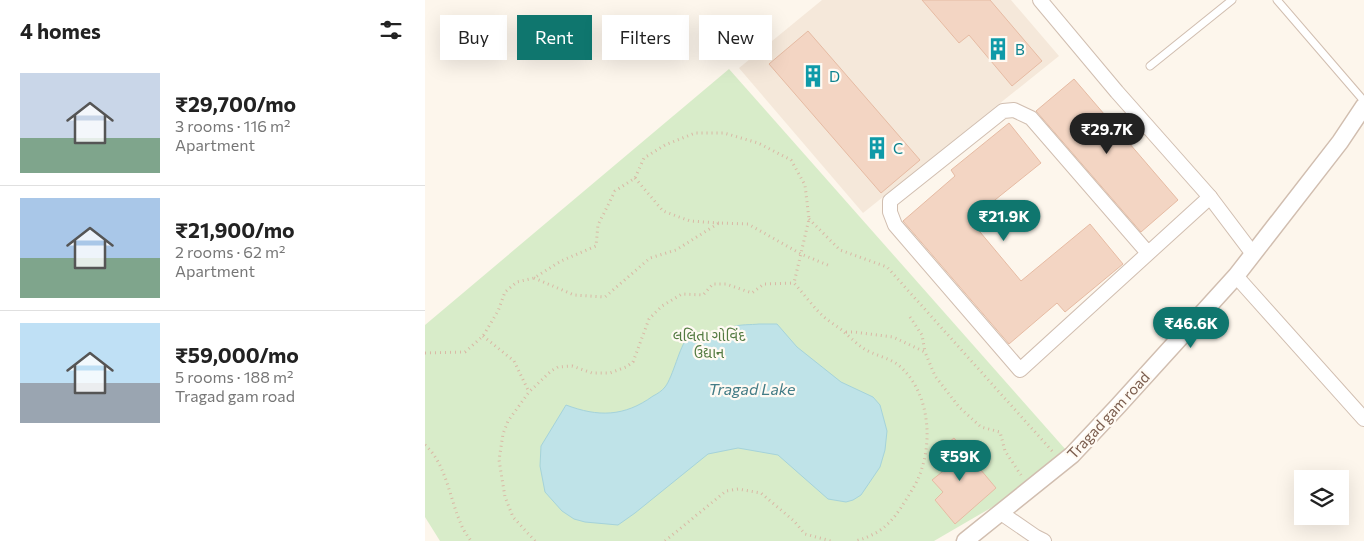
<!DOCTYPE html>
<html lang="en">
<head>
<meta charset="utf-8">
<style>
  body { margin:0; font-family:Commissioner,"Noto Sans Gujarati",sans-serif; background:#f2f2f2; color:#222; height:100vh; display:flex; flex-direction:column; font-size:19px; white-space:nowrap }
  * { box-sizing:border-box; margin:0 }
  p { font-size:16px; color:#767676 }
  .icon { flex:none; width:28px; height:28px; fill:none; stroke:currentColor; stroke-width:2; stroke-linecap:round; stroke-linejoin:round }
  .map { position:relative; flex:1; overflow:hidden }
  .sheet { display:flex; flex-direction:column; background:#fff; width:425px }
  .sheet>* { flex:none }
  .guide { position:absolute; left:15px; top:15px; width:475px; height:45px; display:flex; gap:10px }
  .buttons { position:absolute; left:869px; top:470px; display:grid; gap:10px }
  .buttons a { display:grid; place-items:center; width:55px; height:55px; border-radius:0px; background:#fff; box-shadow:0 5px 20px #0002; font-size:25px }
  .price { position:absolute; translate:-50% -42px; padding:0 11px; border-radius:18px; background:#0f766e; color:#fff; font-size:16px; line-height:32px; filter:drop-shadow(0 1px 2px #0008) }
  .price::after { content:''; position:absolute; left:50%; top:30px; width:15px; height:11px; margin-left:-8px; background:inherit; clip-path:polygon(0 0,100% 0,50% 100%) }
  .price.on { background:#222; color:#fff }
  ul { padding:0; list-style:none }
  li { display:flex; align-items:center; gap:15px; height:125px; padding:0 20px }
  li+li { border-top:1px solid #e0e0e0 }
  li span { display:grid; place-items:center; flex:none; width:140px; height:100px; border-radius:0px; color:#555 }
  li>.icon { margin-inline-start:auto }
  span .icon { width:60px; height:60px; fill:#fffc; stroke-width:1 }
  li b { font-size:21px }
  h2 { display:flex; justify-content:space-between; align-items:center; height:60px; padding:0 20px; font-size:21px }
  .tag { padding:0 18px; border-radius:0px; background:#fff; box-shadow:0 5px 20px #0002; font-size:18px; line-height:45px }
  .tag.on { background:#0f766e; color:#fff }
  main { display:flex; flex:1; min-height:0 }
  .map>svg:first-child { display:block }
  .residential { fill:#f5e8da }
  .green { fill:#d8ecc9 }
  .water { fill:#bfe3e8; stroke:#a5d3da }
  .building { fill:#f3d5c3; stroke:#e6bba3 }
  .lines { fill:none; stroke-linecap:round; stroke-linejoin:round }
  .service-casing { stroke:#d1beb0; stroke-width:9 }
  .minor-casing { stroke:#d1beb0; stroke-width:16 }
  .tertiary-casing { stroke:#d1beb0; stroke-width:19 }
  .path { stroke:#d9b8a5; stroke-width:3; stroke-dasharray:1 4; stroke-linecap:butt }
  .service { stroke:#fff; stroke-width:7 }
  .minor { stroke:#fff; stroke-width:14 }
  .tertiary { stroke:#fff; stroke-width:16 }
  .labels { text-anchor:middle; dominant-baseline:central; stroke-width:4.5; stroke-linejoin:round; paint-order:stroke }
  .culture-label { font-size:15px; fill:#0d838f; stroke:#fffaf3; text-anchor:start }
  .park-label { font-size:15px; fill:#537a41; stroke:#fffaf3 }
  .street-label { font-size:15px; fill:#7a5c4d; stroke:#fffaf3 }
  .water-label { font-size:16px; font-style:italic; fill:#437c86; stroke:#fffaf3 }
</style>
</head>
<body>
<main>
<section class="sheet">
<h2>4 homes<svg class="icon" aria-label="filters" viewBox="0 0 24 24"><path d="M4 7h16M4 17h16"/><circle cx="9" cy="7" r="2"/><circle cx="15" cy="17" r="2"/></svg></h2>
<ul>
<li><span style="background:linear-gradient(#c9d6e8 65%,#7fa58c 0)"><svg class="icon" aria-label="home" viewBox="0 0 24 24"><path d="M3 11l9-7 9 7M6 9v11h12V9"/></svg></span><div><b>₹29,700/mo</b><p>3 rooms · 116 m²</p><p>Apartment</p></div></li>
<li><span style="background:linear-gradient(#a9c7e8 60%,#7fa58c 0)"><svg class="icon" aria-label="home" viewBox="0 0 24 24"><path d="M3 11l9-7 9 7M6 9v11h12V9"/></svg></span><div><b>₹21,900/mo</b><p>2 rooms · 62 m²</p><p>Apartment</p></div></li>
<li><span style="background:linear-gradient(#bfe0f5 60%,#9aa5b1 0)"><svg class="icon" aria-label="home" viewBox="0 0 24 24"><path d="M3 11l9-7 9 7M6 9v11h12V9"/></svg></span><div><b>₹59,000/mo</b><p>5 rooms · 188 m²</p><p>Tragad gam road</p></div></li>
</ul>
</section>
<div class="map">
<svg width="939" height="541" viewBox="0 0 939 541">
  <rect width="100%" height="100%" fill="#fdf6ec"/>
  <polygon class="residential" points="397,0 586,0 634,56 438,213 314,68"/>
  <polygon class="green" points="304,69 641,450 576,502 509,541 15,541 0,517 0,325"/>
  <path class="water" d="M334,324H352L372,347L416,382L448,397L455,405L462,431L460,450L455,467L436,495L428,500L421,502L403,499L353,455L313,448L283,454L210,513L193,525L160,522L149,519L137,511L120,492L115,466L116,446L141,405C173,417 199,417 228,396C232,394 237,391 240,387C248,377 255,345 262,339C271,330 284,338 295,335C300,334 303,329 308,327C315,324 326,325 334,324Z"/>
  <g class="building">
    <polygon points="497,0 565,0 617,61 587,86 544,35 534,43"/>
    <polygon points="383,31 495,160 456,193 344,64"/>
    <polygon points="649,79 753,200 716,232 611,111"/>
    <polygon points="584,123 616,163 545,220 596,281 665,224 698,264 640,312 632,303 584,344 478,221 530,176 526,170"/>
    <polygon points="529,438 571,488 530,524 510,500 518,492 507,480 522,468 509,454"/>
  </g>
  <g class="lines">
    <defs>
      <g id="service">
        <polyline points="852,0 939,101"/>
        <polyline points="725,66 807,0"/>
      </g>
      <g id="minor">
        <polyline points="615,0 692,92 785,197 828,254"/>
        <polyline points="723,253 606,118 589,110 578,111 465,201 465,212 470,225 595,370 785,197"/>
        <polyline points="811,276 939,419"/>
        <polyline points="576,513 611,537 619,541"/>
      </g>
      <polyline id="tertiary" points="540,541 647,455 693,406 811,276 915,142 939,106"/>
    </defs>
    <use href="#service" class="service-casing"/>
    <use href="#minor" class="minor-casing"/>
    <use href="#tertiary" class="tertiary-casing"/>
    <g class="path">
      <polyline points="210,178 238,211 265,221 294,223"/>
      <polyline points="384,219 415,250 462,267 628,452"/>
      <polyline points="109,278 149,295 180,297 225,258 251,250 294,223 323,224 376,254 405,266"/>
      <polyline points="485,317 497,335 500,352"/>
      <polyline points="421,332 429,332 468,337 500,352 510,376 534,407 556,427 575,432 580,451 596,475"/>
      <polyline points="58,336 89,361 104,392"/>
      <polyline points="0,353 40,352 58,336 73,311 80,292 92,282 109,278 136,261 171,246 173,225 190,191 210,178 219,158 240,145 270,133 299,133 333,143 366,160 380,185 384,219 369,283"/>
      <path d="M0,445C21,463 25,500 36,524C38,530 42,535 46,541"/>
      <path d="M110,541L88,517L80,497L74,460L78,434L83,421L104,392L126,371L133,367L147,366L167,373H185L201,367L208,362L224,319L237,306L257,294L278,295L288,284H301L327,293L339,284L369,283C379,294 388,307 399,317C406,323 414,327 420,333C426,338 432,344 438,348C448,355 462,357 472,364C508,392 510,454 487,490C471,516 462,533 430,541"/>
      <polyline points="240,541 301,491 313,489 336,493 369,521 380,534 406,541"/>
    </g>
    <use href="#service" class="service"/>
    <use href="#minor" class="minor"/>
    <use href="#tertiary" class="tertiary"/>
  </g>
  <defs>
    <symbol id="building-bare" viewBox="-9 -9 18 18"><path d="M-4-6H4V6H1V3H-1V6H-4ZM-2.5-4.3h1.7v1.8h-1.7ZM.8-4.3h1.7v1.8H.8ZM-2.5-1h1.7V.8h-1.7ZM.8-1h1.7V.8H.8Z" fill="#0f9aa8" stroke="#fffaf3" stroke-width="2.5" paint-order="stroke"/></symbol>
  </defs>
  <g fill-rule="evenodd">
    <use href="#building-bare" x="557" y="33" width="32" height="32"/>
    <use href="#building-bare" x="372" y="60" width="32" height="32"/>
    <use href="#building-bare" x="436" y="132" width="32" height="32"/>
  </g>
  <g class="labels">
    <g class="culture-label">
      <text x="590" y="49">B</text>
      <text x="404" y="76">D</text>
      <text x="468" y="148">C</text>
    </g>
    <g class="park-label">
      <text x="284" y="335">લલિતા ગોવિંદ<tspan x="284" dy="17">ઉદ્યાન</tspan></text>
    </g>
    <g class="street-label">
      <text transform="translate(683 415) rotate(-47)">Tragad gam road</text>
    </g>
    <g class="water-label">
      <text x="327" y="388">Tragad Lake</text>
    </g>
  </g>
</svg>
<div class="buttons">
<a><svg class="icon" aria-label="layers" viewBox="0 0 24 24"><path d="M12 4l9 5-9 5-9-5zM3 14l9 5 9-5"/></svg></a>
</div>
<b class="price on" style="left:682px;top:155px">₹29.7K</b>
<b class="price" style="left:579px;top:242px">₹21.9K</b>
<b class="price" style="left:766px;top:349px">₹46.6K</b>
<b class="price" style="left:535px;top:482px">₹59K</b>
<div class="guide">
<a class="tag">Buy</a>
<a class="tag on">Rent</a>
<a class="tag">Filters</a>
<a class="tag">New</a>
</div>
</div>
</main>
</body>
</html>
